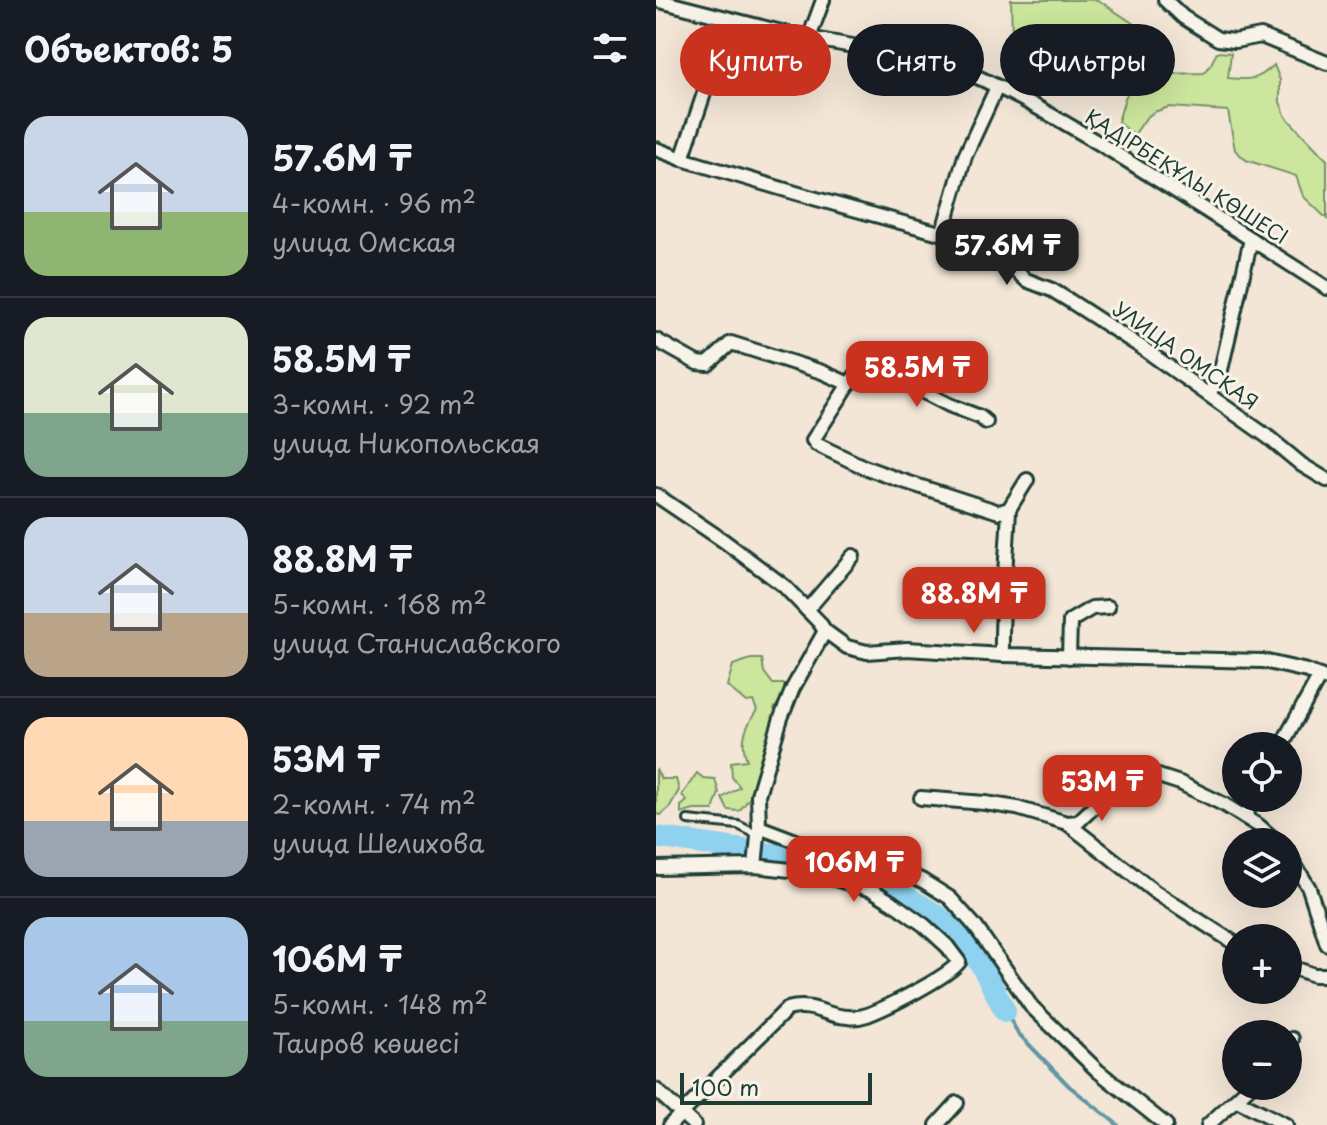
<!DOCTYPE html>
<html lang="ru">
<head>
<meta charset="utf-8">
<style>
  body { margin:0; font-family:"Playpen Sans",sans-serif; background:#20242c; color:#f1f3f6; height:100vh; display:flex; flex-direction:column; font-size:30px; white-space:nowrap }
  * { box-sizing:border-box; margin:0 }
  p { font-size:26px; color:#9ea1a6 }
  .icon { flex:none; width:44px; height:44px; fill:none; stroke:currentColor; stroke-width:2; stroke-linecap:round; stroke-linejoin:round }
  .map { position:relative; flex:1; overflow:hidden }
  .sheet { display:flex; flex-direction:column; background:#171b24; width:656px }
  .sheet>* { flex:none }
  .guide { position:absolute; left:24px; top:24px; width:526px; height:72px; display:flex; gap:16px }
  .buttons { position:absolute; left:566px; top:732px; display:grid; gap:16px }
  .buttons a { display:grid; place-items:center; width:80px; height:80px; border-radius:50%; background:#171b24; box-shadow:0 8px 32px #0002; font-size:40px }
  .scale { position:absolute; left:24px; bottom:20px; width:192px; box-sizing:border-box; padding-left:8px; border:4px solid #1f3d34; border-top:0; font-size:22px; line-height:28px; white-space:nowrap; color:#1f3d34; -webkit-text-stroke:6px #f7f3e8; paint-order:stroke }
  .price { position:absolute; translate:-50% -68px; padding:0 18px; border-radius:16px; background:#c8321e; color:#fff; font-size:26px; line-height:52px; filter:drop-shadow(0 2px 4px #0008) }
  .price::after { content:''; position:absolute; left:50%; top:48px; width:24px; height:18px; margin-left:-12px; background:inherit; clip-path:polygon(0 0,100% 0,50% 100%) }
  .price.selected { background:#222; color:#fff }
  ul { padding:0; list-style:none }
  li { display:flex; align-items:center; gap:24px; height:200px; padding:0 24px }
  li+li { border-top:2px solid #363941 }
  li span { display:grid; place-items:center; flex:none; width:224px; height:160px; border-radius:24px; color:#555 }
  li>.icon { margin-inline-start:auto }
  span .icon { width:96px; height:96px; fill:#fffc; stroke-width:1 }
  li b { font-size:34px }
  h2 { display:flex; justify-content:space-between; align-items:center; height:96px; padding:0 24px; font-size:34px }
  .chip { padding:0 28px; border-radius:36px; background:#171b24; box-shadow:0 8px 32px #0002; font-size:28px; line-height:72px }
  .chip.selected { background:#c8321e; color:#fff }
  main { display:flex; flex:1; min-height:0 }
  .map>svg:first-child { display:block }
  .green { fill:#cce69d; stroke:#769268; stroke-width:2 }
  .lines { fill:none; stroke-linecap:round; stroke-linejoin:round }
  .stream { stroke:#6296a5; stroke-width:4 }
  .river { stroke:#8fd2f0; stroke-width:22 }
  .lane-casing { stroke:#1f3d34; stroke-width:12 }
  .street-casing { stroke:#1f3d34; stroke-width:18 }
  .lane { stroke:#f7f3e8; stroke-width:6 }
  .street { stroke:#f7f3e8; stroke-width:12 }
  .labels { text-anchor:middle; dominant-baseline:central; stroke-width:6; stroke-linejoin:round; paint-order:stroke }
  .street-label { font-size:20px; fill:#1f3d34; stroke:#f7f3e8 }
</style>
</head>
<body>
<main>
<section class="sheet">
<h2>Объектов: 5<svg class="icon" aria-label="filters" viewBox="0 0 24 24"><path d="M4 7h16M4 17h16"/><circle cx="9" cy="7" r="2"/><circle cx="15" cy="17" r="2"/></svg></h2>
<ul>
<li><span style="background:linear-gradient(#c9d6e8 60%,#8fb573 0)"><svg class="icon" aria-label="home" viewBox="0 0 24 24"><path d="M3 11l9-7 9 7M6 9v11h12V9"/></svg></span><div><b>57.6M ₸</b><p>4-комн. · 96 m²</p><p>улица Омская</p></div></li>
<li><span style="background:linear-gradient(#dfe7d0 60%,#7fa58c 0)"><svg class="icon" aria-label="home" viewBox="0 0 24 24"><path d="M3 11l9-7 9 7M6 9v11h12V9"/></svg></span><div><b>58.5M ₸</b><p>3-комн. · 92 m²</p><p>улица Никопольская</p></div></li>
<li><span style="background:linear-gradient(#c9d6e8 60%,#b9a48a 0)"><svg class="icon" aria-label="home" viewBox="0 0 24 24"><path d="M3 11l9-7 9 7M6 9v11h12V9"/></svg></span><div><b>88.8M ₸</b><p>5-комн. · 168 m²</p><p>улица Станиславского</p></div></li>
<li><span style="background:linear-gradient(#ffd9b3 65%,#9aa5b1 0)"><svg class="icon" aria-label="home" viewBox="0 0 24 24"><path d="M3 11l9-7 9 7M6 9v11h12V9"/></svg></span><div><b>53M ₸</b><p>2-комн. · 74 m²</p><p>улица Шелихова</p></div></li>
<li><span style="background:linear-gradient(#a9c7e8 65%,#7fa58c 0)"><svg class="icon" aria-label="home" viewBox="0 0 24 24"><path d="M3 11l9-7 9 7M6 9v11h12V9"/></svg></span><div><b>106M ₸</b><p>5-комн. · 148 m²</p><p>Таиров көшесі</p></div></li>
</ul>
</section>
<div class="map">
<svg width="671" height="1125" viewBox="0 0 671 1125">
  <rect width="100%" height="100%" fill="#f3e6d7"/>
  <filter id="ink" filterUnits="userSpaceOnUse"><feTurbulence type="fractalNoise" baseFrequency=".0125" numOctaves="2"/><feDisplacementMap in="SourceGraphic" scale="16" xChannelSelector="R" yChannelSelector="G"/><feConvolveMatrix kernelMatrix="1 2 1 2 8 2 1 2 1" color-interpolation-filters="sRGB"/></filter>
  <g filter="url(#ink)">
    <g class="green">
      <path d="M355,0H442L499,38V51L493,62L508,74L548,73L555,64L561,52L575,53L572,78C595,80 601,81 618,65L624,80V102L630,117L671,160V219L647,196L640,176L590,160L579,150L572,111L513,107L498,112L490,118L478,135L462,122L469,98L478,80L474,69L428,38L408,43L382,77L349,55L356,35Z"/>
      <path d="M95,659H106L108,672L117,684H128L129,693L118,709C120,714 124,721 124,727C127,747 97,796 83,811L72,810L66,798L84,787L76,777L75,762L91,760C83,741 90,726 101,710L97,701L90,702L71,686L77,665Z"/>
      <polygon points="0,769 5,779 20,779 23,790 13,808 5,815 0,814"/>
      <polygon points="41,773 47,778 59,779 63,793 57,810 38,810 25,814 25,806 31,801 26,795"/>
    </g>
    <g class="lines">
      <polyline class="stream" points="349,1011 362,1033 413,1086 462,1125"/>
      <polyline class="river" points="0,837 122,855 166,865 228,883 282,916 303,934 326,966 349,1011"/>
      <defs>
        <polyline id="lane" points="32,820 82,825 102,835"/>
        <g id="street">
          <path d="M0,0L141,36L286,62C345,85 400,117 454,150C527,195 599,242 671,288"/>
          <polyline points="509,0 527,17 562,39 579,41 605,36 671,63"/>
          <polyline points="153,38 167,0"/>
          <polyline points="0,149 26,159 150,196 302,238 325,247 353,264 370,280 396,290 414,301 485,347 612,437 646,465 671,480"/>
          <polyline points="26,159 73,19"/>
          <polyline points="286,234 309,156 341,87"/>
          <polyline points="0,340 41,363 52,364 75,343 166,372 193,384"/>
          <polyline points="553,395 565,370 595,239"/>
          <polyline points="330,422 324,417 293,405 219,367 208,365 193,384 157,440 160,444 208,467 241,479 343,512 353,509 371,480"/>
          <polyline points="0,495 68,541 128,586 163,622 169,631 191,647 211,652 251,649 346,655 607,661 651,671 671,679"/>
          <polyline points="151,610 197,556"/>
          <path d="M346,655C345,606 351,557 353,509"/>
          <polyline points="413,657 414,621 436,608 452,607"/>
          <polyline points="625,746 664,676"/>
          <polyline points="265,798 329,803 361,808 411,823 422,822 462,784 480,775 493,773 524,783 569,805 603,826 621,842"/>
          <polyline points="589,817 598,798"/>
          <polyline points="411,823 499,892 580,944"/>
          <polyline points="103,827 140,841 199,859 241,869 267,881 294,898 319,926 375,1006 442,1071 510,1125"/>
          <polyline points="632,854 653,888 671,944"/>
          <polyline points="99,866 103,827 102,795 106,781 125,718 137,688 169,631"/>
          <path d="M0,868L99,866L134,870L179,879L216,890L237,903L268,925L291,946L303,962C292,977 230,1008 211,1015C205,1017 198,1018 192,1017C167,1016 159,1002 131,1009L14,1125"/>
          <polyline points="632,966 658,975 671,975"/>
          <polyline points="632,1046 636,1039"/>
          <polyline points="0,1090 38,1125"/>
          <polyline points="581,1100 630,1125"/>
          <polyline points="281,1125 301,1103"/>
          <polyline points="552,1125 594,1086"/>
        </g>
      </defs>
      <use href="#lane" class="lane-casing"/>
      <use href="#street" class="street-casing"/>
      <use href="#lane" class="lane"/>
      <use href="#street" class="street"/>
    </g>
  </g>
  <g class="labels">
    <g class="street-label">
      <text transform="translate(531 176) rotate(32)">ҚАДІРБЕКҰЛЫ КӨШЕСІ</text>
      <text transform="translate(530 355) rotate(35)">УЛИЦА ОМСКАЯ</text>
    </g>
  </g>
</svg>
<div class="buttons">
<a><svg class="icon" aria-label="locate" viewBox="0 0 24 24"><circle cx="12" cy="12" r="6"/><path d="M12 2v4M12 18v4M2 12h4M18 12h4"/></svg></a>
<a><svg class="icon" aria-label="layers" viewBox="0 0 24 24"><path d="M12 4l9 5-9 5-9-5zM3 14l9 5 9-5"/></svg></a>
<a>+</a>
<a>−</a>
</div>
<div class="scale">100 m</div>
<b class="price selected" style="left:351px;top:287px">57.6M ₸</b>
<b class="price" style="left:261px;top:409px">58.5M ₸</b>
<b class="price" style="left:318px;top:635px">88.8M ₸</b>
<b class="price" style="left:446px;top:823px">53M ₸</b>
<b class="price" style="left:198px;top:904px">106M ₸</b>
<div class="guide">
<a class="chip selected">Купить</a>
<a class="chip">Снять</a>
<a class="chip">Фильтры</a>
</div>
</div>
</main>
</body>
</html>
